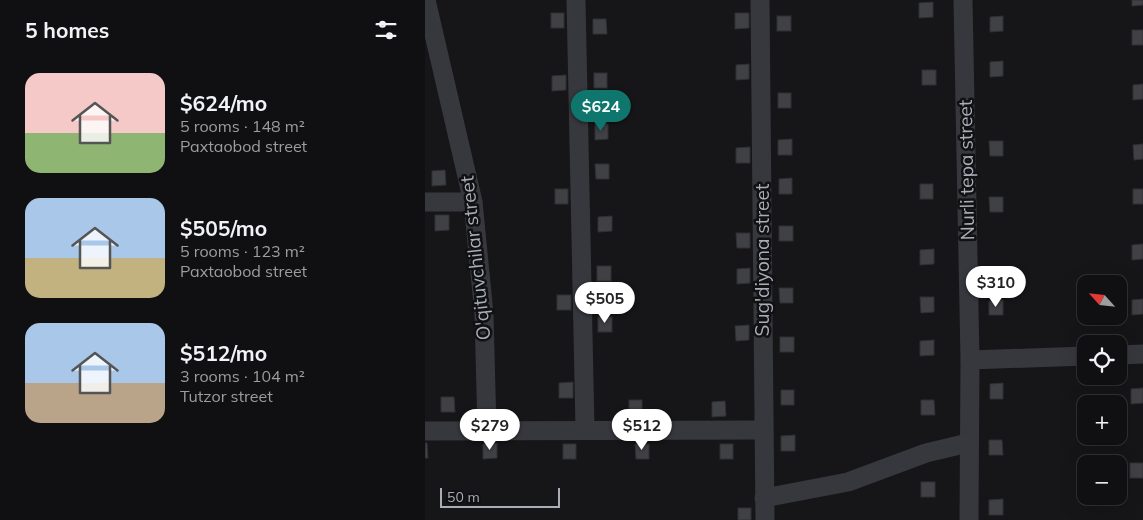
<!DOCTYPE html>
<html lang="en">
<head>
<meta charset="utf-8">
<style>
  body { margin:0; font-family:Mulish,sans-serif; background:#19191b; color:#f1f3f6; height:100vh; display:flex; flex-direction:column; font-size:19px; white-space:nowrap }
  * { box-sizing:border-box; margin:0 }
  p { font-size:16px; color:#9c9d9f }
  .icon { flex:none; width:28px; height:28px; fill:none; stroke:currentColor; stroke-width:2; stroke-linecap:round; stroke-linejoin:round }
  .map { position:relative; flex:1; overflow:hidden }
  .drawer { display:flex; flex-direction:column; background:#101012; width:425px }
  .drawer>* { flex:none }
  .needle { width:32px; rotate:297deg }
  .tools { position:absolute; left:652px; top:275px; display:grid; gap:10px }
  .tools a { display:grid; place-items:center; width:50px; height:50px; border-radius:10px; background:#101012; box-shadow:0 5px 20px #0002,0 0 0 1px #303032; font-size:25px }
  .scale { position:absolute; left:15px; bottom:12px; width:120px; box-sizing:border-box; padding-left:5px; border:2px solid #a8adb8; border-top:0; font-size:14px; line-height:18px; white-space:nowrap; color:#a8adb8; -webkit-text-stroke:4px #111113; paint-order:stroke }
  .price { position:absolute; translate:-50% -42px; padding:0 11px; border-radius:18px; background:#fff; color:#222; font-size:16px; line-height:32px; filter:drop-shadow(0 1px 2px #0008) }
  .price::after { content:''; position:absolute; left:50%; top:30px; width:15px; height:11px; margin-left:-8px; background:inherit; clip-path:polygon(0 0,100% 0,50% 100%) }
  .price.active { background:#0f766e; color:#fff }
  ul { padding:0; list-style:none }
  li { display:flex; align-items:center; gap:15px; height:125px; padding:0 25px }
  li span { display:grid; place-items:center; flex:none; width:140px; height:100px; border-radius:15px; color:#555 }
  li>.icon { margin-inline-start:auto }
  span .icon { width:60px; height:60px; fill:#fffc; stroke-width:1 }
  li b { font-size:21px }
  h2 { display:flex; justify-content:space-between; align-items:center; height:60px; padding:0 25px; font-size:21px }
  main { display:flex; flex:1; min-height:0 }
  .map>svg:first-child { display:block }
  .building { fill:#404145; stroke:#303034 }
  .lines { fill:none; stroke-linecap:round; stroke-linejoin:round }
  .minor { stroke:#37383d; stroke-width:19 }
  .labels { text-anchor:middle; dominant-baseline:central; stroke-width:5; stroke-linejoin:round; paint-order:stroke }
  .street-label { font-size:19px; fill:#a8adb8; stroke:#111113 }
</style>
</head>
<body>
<main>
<section class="drawer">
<h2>5 homes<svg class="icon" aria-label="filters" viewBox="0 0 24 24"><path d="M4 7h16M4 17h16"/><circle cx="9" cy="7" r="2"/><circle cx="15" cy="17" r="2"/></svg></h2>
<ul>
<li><span style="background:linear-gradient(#f6c9c9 60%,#8fb573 0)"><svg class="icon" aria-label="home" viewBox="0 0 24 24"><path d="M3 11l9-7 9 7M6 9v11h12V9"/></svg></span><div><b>$624/mo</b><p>5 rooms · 148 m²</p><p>Paxtaobod street</p></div></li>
<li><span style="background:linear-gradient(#a9c7e8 60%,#c2b280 0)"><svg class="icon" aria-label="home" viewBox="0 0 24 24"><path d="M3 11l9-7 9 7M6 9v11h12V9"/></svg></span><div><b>$505/mo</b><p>5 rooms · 123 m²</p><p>Paxtaobod street</p></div></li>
<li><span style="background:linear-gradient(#a9c7e8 60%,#b9a48a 0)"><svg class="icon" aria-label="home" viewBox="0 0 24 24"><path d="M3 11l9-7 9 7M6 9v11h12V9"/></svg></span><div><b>$512/mo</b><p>3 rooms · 104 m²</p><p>Tutzor street</p></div></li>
</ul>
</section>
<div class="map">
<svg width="718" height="520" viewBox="0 0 718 520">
  <rect width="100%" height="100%" fill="#161618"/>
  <g class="building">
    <polygon points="707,0 718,0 718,5 707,6"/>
    <polygon points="508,2 508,17 494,18 494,3"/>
    <rect x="126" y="13" width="13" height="15"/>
    <polygon points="310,13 324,13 324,28 310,29"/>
    <rect x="352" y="16" width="14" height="15"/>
    <polygon points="578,16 578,31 565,32 565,17"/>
    <polygon points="168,19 181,19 182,34 168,34"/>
    <rect x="707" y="30" width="11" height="15"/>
    <polygon points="578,61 578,76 565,77 565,62"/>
    <polygon points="324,64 324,79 311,80 311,65"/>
    <rect x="497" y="70" width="14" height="15"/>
    <rect x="169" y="73" width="13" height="15"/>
    <polygon points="141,75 141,90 127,91 127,76"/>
    <polygon points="718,84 718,99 708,100 708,85"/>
    <rect x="353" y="93" width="13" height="15"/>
    <polygon points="170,124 183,124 183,139 170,140"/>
    <polygon points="367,139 367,155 353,155 353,140"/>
    <polygon points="564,141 578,141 578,156 565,156"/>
    <polygon points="718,144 718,159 709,160 708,145"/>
    <polygon points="325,147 325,163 311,163 311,148"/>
    <polygon points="170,164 184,164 184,179 171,179"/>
    <polygon points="20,170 21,185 7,186 7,171"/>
    <polygon points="367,178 367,194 354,194 354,179"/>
    <rect x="495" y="184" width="13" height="15"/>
    <rect x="130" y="189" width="13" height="15"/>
    <rect x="708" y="189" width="10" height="15"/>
    <polygon points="564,197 578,197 578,212 565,212"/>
    <polygon points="10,215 24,215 24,230 10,231"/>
    <polygon points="187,216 187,231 173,232 173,217"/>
    <rect x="354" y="226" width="14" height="15"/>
    <polygon points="311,233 325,233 325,248 312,248"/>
    <polygon points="718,244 718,259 707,260 707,245"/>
    <polygon points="509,249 509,264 495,265 495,250"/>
    <rect x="172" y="266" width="14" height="15"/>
    <polygon points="325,268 325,283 312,284 312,269"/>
    <polygon points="354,288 368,288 368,303 355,303"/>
    <rect x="132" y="295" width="14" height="15"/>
    <polygon points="495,297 509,297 509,312 496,313"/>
    <polygon points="718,299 718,314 707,315 707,300"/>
    <polygon points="578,300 578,315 564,315 564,301"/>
    <rect x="173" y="317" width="14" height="15"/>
    <polygon points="324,325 324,340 311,341 310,326"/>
    <rect x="355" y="337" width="14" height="15"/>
    <polygon points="509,340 509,355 495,356 495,341"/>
    <polygon points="148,382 148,398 134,398 134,383"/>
    <polygon points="578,383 578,399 565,399 565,384"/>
    <polygon points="718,388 718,403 706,404 706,389"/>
    <rect x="356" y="390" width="13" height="15"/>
    <polygon points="16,397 29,397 30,412 16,412"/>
    <rect x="204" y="400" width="13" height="15"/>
    <polygon points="496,400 509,400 510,415 496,415"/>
    <polygon points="300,401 301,416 287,417 287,402"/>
    <polygon points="370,435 370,451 356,451 356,436"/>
    <polygon points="564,440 577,440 578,455 564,455"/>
    <polygon points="0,443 2,443 3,458 0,458"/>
    <polygon points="72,443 72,458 58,459 58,444"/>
    <rect x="138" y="444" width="13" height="15"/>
    <polygon points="210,444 224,444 224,459 211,459"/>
    <rect x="295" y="444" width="13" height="15"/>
    <rect x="705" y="463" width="13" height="15"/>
    <rect x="496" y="482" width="14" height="15"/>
    <polygon points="578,499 578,515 564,515 564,500"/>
    <rect x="313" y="508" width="13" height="12"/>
  </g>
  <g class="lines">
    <g class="minor">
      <polyline points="1,0 48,202 59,314 62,430"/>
      <polyline points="151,0 160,429"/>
      <polyline points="335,0 340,520"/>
      <polyline points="538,0 545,360 544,520"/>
      <polyline points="0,202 48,202"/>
      <polyline points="694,355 718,354"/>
      <polyline points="545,360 661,356"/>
      <polyline points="0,431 338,430"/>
      <polyline points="339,498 423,482 501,453 543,443"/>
    </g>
  </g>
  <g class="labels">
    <g class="street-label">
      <text transform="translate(541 170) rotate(-91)">Nurli tepa street</text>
      <text transform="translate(50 258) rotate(-96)">O'qituvchilar street</text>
      <text transform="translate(337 260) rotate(-90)">Sug'diyona street</text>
    </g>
  </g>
</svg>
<div class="tools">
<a><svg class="needle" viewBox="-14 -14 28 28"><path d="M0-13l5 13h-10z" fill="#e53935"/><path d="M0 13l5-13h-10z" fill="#9c9d9f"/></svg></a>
<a><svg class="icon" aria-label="locate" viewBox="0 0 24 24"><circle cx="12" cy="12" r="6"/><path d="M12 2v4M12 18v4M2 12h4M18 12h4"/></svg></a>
<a>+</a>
<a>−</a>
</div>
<div class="scale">50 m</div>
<b class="price active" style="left:176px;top:132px">$624</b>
<b class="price" style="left:571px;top:308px">$310</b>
<b class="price" style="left:180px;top:324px">$505</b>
<b class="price" style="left:65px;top:451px">$279</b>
<b class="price" style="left:217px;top:451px">$512</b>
</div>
</main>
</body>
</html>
